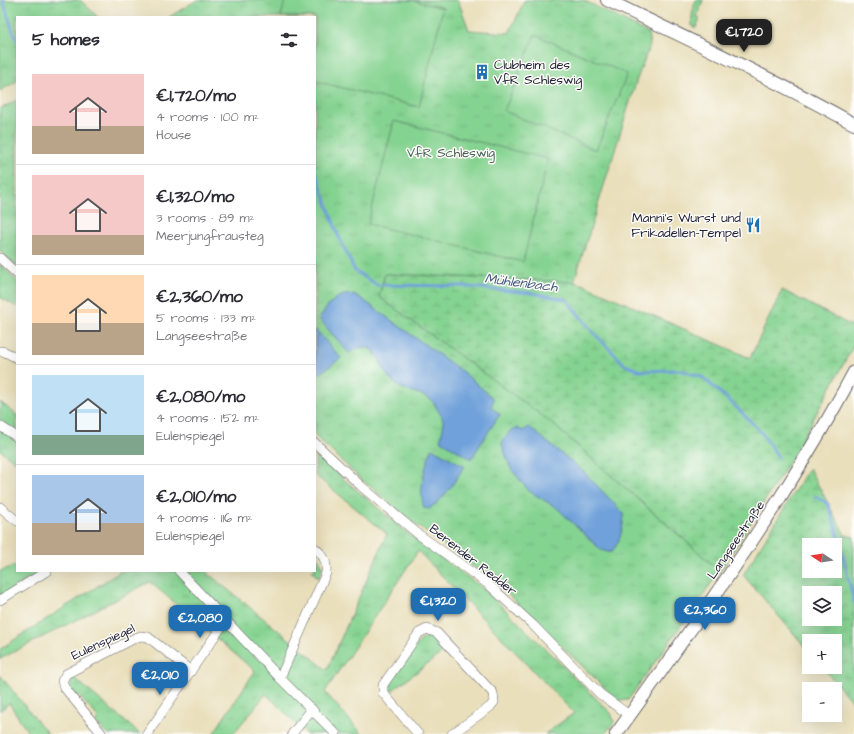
<!DOCTYPE html>
<html lang="en">
<head>
<meta charset="utf-8">
<style>
  body { margin:0; font-family:"Architects Daughter",sans-serif; background:#f2f2f3; color:#2b2b33; height:100vh; display:flex; flex-direction:column; font-size:15px; white-space:nowrap }
  * { box-sizing:border-box; margin:0 }
  p { font-size:13px; color:#7c7c81 }
  .icon { flex:none; width:22px; height:22px; fill:none; stroke:currentColor; stroke-width:2; stroke-linecap:round; stroke-linejoin:round }
  .map { position:relative; flex:1; overflow:hidden }
  .drawer { position:absolute; left:16px; top:16px; width:300px; height:556px; display:flex; flex-direction:column; background:#fff; border-radius:0px; box-shadow:0 4px 16px #0002 }
  .drawer>* { flex:none }
  .needle { width:26px; rotate:282deg }
  .fabs { position:absolute; left:802px; top:538px; display:grid; gap:8px }
  .fabs a { display:grid; place-items:center; width:40px; height:40px; border-radius:0px; background:#fff; box-shadow:0 4px 16px #0002; font-size:20px }
  .price { position:absolute; translate:-50% -34px; padding:0 9px; border-radius:8px; background:#1f6fb2; color:#fff; font-size:13px; line-height:26px; filter:drop-shadow(0 1px 2px #0008) }
  .price::after { content:''; position:absolute; left:50%; top:24px; width:12px; height:9px; margin-left:-6px; background:inherit; clip-path:polygon(0 0,100% 0,50% 100%) }
  .price.selected { background:#222; color:#fff }
  ul { padding:0; list-style:none }
  li { display:flex; align-items:center; gap:12px; height:100px; padding:0 16px }
  li+li { border-top:1px solid #e1e1e2 }
  li span { display:grid; place-items:center; flex:none; width:112px; height:80px; border-radius:0px; color:#555 }
  li>.icon { margin-inline-start:auto }
  span .icon { width:48px; height:48px; fill:#fffc; stroke-width:1 }
  li b { font-size:17px }
  h2 { display:flex; justify-content:space-between; align-items:center; height:48px; padding:0 16px; font-size:17px }
  .map>svg:first-child { display:block }
  .grass { fill:url(#grass-tufts); stroke:#547a66 }
  .wetland { fill:url(#wetland-marsh); stroke:#547a66; fill-rule:evenodd }
  .garden { fill:#85d391; stroke:#547a66 }
  .water { fill:#70a1da; stroke:#49628a }
  .lines { fill:none; stroke-linecap:round; stroke-linejoin:round }
  .stream { stroke:#70a1da; stroke-width:3 }
  .minor-casing { stroke:#686468; stroke-width:10 }
  .tertiary-casing { stroke:#686468; stroke-width:14 }
  .minor { stroke:#fff; stroke-width:9 }
  .tertiary { stroke:#fff; stroke-width:12 }
  .labels { text-anchor:middle; dominant-baseline:central; stroke-width:3; stroke-linejoin:round; paint-order:stroke }
  .poi-label { font-size:13px; fill:#22223b; stroke:#fdfcf7; text-anchor:start }
  .park-label { font-size:13px; fill:#456059; stroke:#fdfcf7 }
  .street-label { font-size:13px; fill:#22223b; stroke:#fdfcf7 }
  .water-label { font-size:14px; font-style:italic; fill:#455b83; stroke:#fdfcf7 }
</style>
</head>
<body>
<div class="map">
<svg width="854" height="734" viewBox="0 0 854 734">
  <defs>
    <pattern id="grass-tufts" width="24" height="20" patternUnits="userSpaceOnUse"><rect width="24" height="20" fill="#85d391"/><path d="M3 7l-1-3M5 7V3M7 7l1-3M15 17l-1-3M17 17v-4M19 17l1-3" fill="none" stroke="#73b57e"/></pattern>
    <pattern id="wetland-marsh" width="20" height="14" patternUnits="userSpaceOnUse"><rect width="20" height="14" fill="#85d391"/><path d="M1 5h8M5 5V1M11 12h8M15 12V8" fill="none" stroke="#73b57e"/></pattern>
  </defs>
  <rect width="100%" height="100%" fill="#fdfcf7"/>
  <filter id="ink" filterUnits="userSpaceOnUse"><feTurbulence type="fractalNoise" baseFrequency=".025" numOctaves="2"/><feDisplacementMap in="SourceGraphic" scale="8" xChannelSelector="R" yChannelSelector="G"/><feConvolveMatrix kernelMatrix="1 2 1 2 8 2 1 2 1" color-interpolation-filters="sRGB"/></filter>
  <filter id="wash" filterUnits="userSpaceOnUse"><feTurbulence type="fractalNoise" baseFrequency=".012" numOctaves="4" result="noise"/><feDisplacementMap in="SourceGraphic" scale="16" xChannelSelector="R" yChannelSelector="G"/><feGaussianBlur stdDeviation="0.9" result="paint"/><feColorMatrix in="noise" values="0 0 0 0 0 0 0 0 0 0 0 0 0 0 0 0 0 1.4 0 .05"/><feComposite in="paint" operator="in"/></filter>
  <g filter="url(#wash)">
    <rect width="100%" height="100%" fill="#e9dfbb"/>
    <g class="grass">
      <polygon points="0,0 80,0 98,17 17,17 17,81 0,91"/>
      <polygon points="197,0 458,0 469,30 509,33 525,0 583,0 648,33 650,45 637,79 574,282 385,274 379,296 548,420 720,571 628,700 617,700 540,625 497,584 415,524 362,480 315,436 315,17 169,17"/>
      <path d="M696,0H703L697,17L700,18L696,28L692,26C691,17 693,8 696,0Z"/>
      <polygon points="17,100 17,266 0,251 0,109"/>
      <polygon points="0,264 17,281 17,307 0,297"/>
      <polygon points="0,402 17,415 17,463 0,450"/>
      <polygon points="315,455 410,535 484,589 611,713 614,722 605,734 545,734 574,713 418,551 325,692 362,734 306,734 266,694 233,734 213,734 255,671 150,582 0,659 0,649 121,571 205,571 327,670 387,534 315,475"/>
      <path d="M315,555C323,562 324,569 319,578L311,571H315Z"/>
      <polygon points="17,565 17,571 43,571 3,594 0,594 0,571"/>
      <path d="M426,637C436,638 440,643 446,650L390,692L389,687L392,680L420,641Z"/>
      <polygon points="0,675 48,734 29,734 9,703 0,711"/>
      <path d="M73,677L140,734H106L96,723L98,717L79,696L73,695C69,688 70,684 73,677Z"/>
    </g>
    <g class="wetland">
      <polygon points="385,274 574,282 582,284 750,358 782,290 854,327 854,345 792,458 720,571 548,420 379,297"/>
      <path d="M809,468L845,535L854,537V704L822,667H835V641H809V651L743,575ZM809,545H835V571H809ZM809,593H835V619H809Z"/>
    </g>
    <g class="garden">
      <polygon points="285,0 411,0 443,8 419,107 315,81 315,17 281,17"/>
      <polygon points="535,35 627,74 596,150 504,111"/>
      <polygon points="394,121 548,159 523,262 368,224"/>
    </g>
    <g class="water">
      <path d="M349,294L359,297L463,372L494,399L491,407L500,414L471,459L440,440C444,427 446,421 437,409C436,406 434,403 432,401C426,394 413,393 404,389C401,388 397,385 394,383C378,370 379,333 349,353L319,319C327,307 333,296 349,294Z"/>
      <polygon points="315,329 341,358 315,377"/>
      <path d="M529,427L584,472L624,514C623,528 621,540 612,552H608L601,550L557,508L529,491L511,469L502,445L503,440L512,429L517,428L523,431Z"/>
      <path d="M432,448L464,466C454,483 446,497 429,509L424,508C418,488 425,468 432,448Z"/>
    </g>
    <g class="lines">
      <g class="stream">
        <polyline points="3,0 13,32 17,40"/>
        <polyline points="315,170 338,235 355,271 377,285 459,286 532,293 567,300 591,330 625,365 641,371 680,370 702,377 733,404 761,432 778,457"/>
        <polyline points="815,496 828,504 839,538 854,603"/>
      </g>
    </g>
  </g>
  <g filter="url(#ink)">
    <g class="lines">
      <defs>
        <g id="minor">
          <polyline points="0,258 17,274"/>
          <polyline points="0,351 5,352 17,358"/>
          <polyline points="0,426 17,437"/>
          <polyline points="315,443 361,486 418,534 488,584 533,625 600,694 629,715"/>
          <polyline points="0,507 17,521"/>
          <polyline points="179,571 280,678 336,734"/>
          <polyline points="0,600 47,571"/>
          <path d="M280,678L326,573C327,561 324,556 315,548"/>
          <polyline points="102,734 64,687 62,681 66,674 135,638 141,636 148,637 191,671"/>
          <polyline points="147,734 226,620"/>
          <polyline points="292,734 312,709"/>
          <polyline points="418,734 383,693 383,685 419,633 427,629 437,633 493,693 494,702 490,707 452,734"/>
        </g>
        <g id="tertiary">
          <path d="M607,0C690,40 773,79 854,124"/>
          <path d="M616,734C638,704 660,673 681,643C744,556 803,467 854,372"/>
        </g>
      </defs>
      <use href="#minor" class="minor-casing"/>
      <use href="#tertiary" class="tertiary-casing"/>
      <use href="#minor" class="minor"/>
      <use href="#tertiary" class="tertiary"/>
    </g>
  </g>
  <defs>
    <symbol id="building-bare" viewBox="-9 -9 18 18"><path d="M-4-6H4V6H1V3H-1V6H-4ZM-2.5-4.3h1.7v1.8h-1.7ZM.8-4.3h1.7v1.8H.8ZM-2.5-1h1.7V.8h-1.7ZM.8-1h1.7V.8H.8Z" fill="#1f6fb2" stroke="#fdfcf7" stroke-width="2.5" paint-order="stroke"/></symbol>
    <symbol id="restaurant-bare" viewBox="-9 -9 18 18"><path d="M-5-6h1v4h1v-4h1v4h1v-4h1v5L-1.5 .5V6h-2V.5L-5-1ZM5-6V6H3V1.5H1.5Q1.5-4 5-6Z" fill="#1f6fb2" stroke="#fdfcf7" stroke-width="2.5" paint-order="stroke"/></symbol>
  </defs>
  <g fill-rule="evenodd">
    <use href="#building-bare" x="471" y="61" width="22" height="22"/>
    <use href="#restaurant-bare" x="742" y="214" width="22" height="22"/>
  </g>
  <g class="labels">
    <g class="poi-label">
      <text x="494" y="65">Clubheim des<tspan x="494" dy="15">VfR Schleswig</tspan></text>
      <text x="741" y="218" text-anchor="end">Manni's Wurst und<tspan x="741" dy="15">Frikadellen-Tempel</tspan></text>
    </g>
    <g class="park-label">
      <text x="451" y="153">VfR Schleswig</text>
    </g>
    <g class="street-label">
      <text transform="translate(736 540) rotate(-56)">Langseestraße</text>
      <text transform="translate(473 560) rotate(38)">Berender Redder</text>
      <text transform="translate(103 642) rotate(-25)">Eulenspiegel</text>
    </g>
    <g class="water-label">
      <text transform="translate(521 283) rotate(7)">Mühlenbach</text>
    </g>
  </g>
</svg>
<div class="fabs">
<a><svg class="needle" viewBox="-14 -14 28 28"><path d="M0-13l5 13h-10z" fill="#e53935"/><path d="M0 13l5-13h-10z" fill="#7c7c81"/></svg></a>
<a><svg class="icon" aria-label="layers" viewBox="0 0 24 24"><path d="M12 4l9 5-9 5-9-5zM3 14l9 5 9-5"/></svg></a>
<a>+</a>
<a>−</a>
</div>
<b class="price selected" style="left:744px;top:53px">€1,720</b>
<b class="price" style="left:438px;top:622px">€1,320</b>
<b class="price" style="left:705px;top:631px">€2,360</b>
<b class="price" style="left:200px;top:639px">€2,080</b>
<b class="price" style="left:160px;top:696px">€2,010</b>
<section class="drawer">
<h2>5 homes<svg class="icon" aria-label="filters" viewBox="0 0 24 24"><path d="M4 7h16M4 17h16"/><circle cx="9" cy="7" r="2"/><circle cx="15" cy="17" r="2"/></svg></h2>
<ul>
<li><span style="background:linear-gradient(#f6c9c9 65%,#b9a48a 0)"><svg class="icon" aria-label="home" viewBox="0 0 24 24"><path d="M3 11l9-7 9 7M6 9v11h12V9"/></svg></span><div><b>€1,720/mo</b><p>4 rooms · 100 m²</p><p>House</p></div></li>
<li><span style="background:linear-gradient(#f6c9c9 75%,#b9a48a 0)"><svg class="icon" aria-label="home" viewBox="0 0 24 24"><path d="M3 11l9-7 9 7M6 9v11h12V9"/></svg></span><div><b>€1,320/mo</b><p>3 rooms · 89 m²</p><p>Meerjungfrausteg</p></div></li>
<li><span style="background:linear-gradient(#ffd9b3 60%,#b9a48a 0)"><svg class="icon" aria-label="home" viewBox="0 0 24 24"><path d="M3 11l9-7 9 7M6 9v11h12V9"/></svg></span><div><b>€2,360/mo</b><p>5 rooms · 133 m²</p><p>Langseestraße</p></div></li>
<li><span style="background:linear-gradient(#bfe0f5 75%,#7fa58c 0)"><svg class="icon" aria-label="home" viewBox="0 0 24 24"><path d="M3 11l9-7 9 7M6 9v11h12V9"/></svg></span><div><b>€2,080/mo</b><p>4 rooms · 152 m²</p><p>Eulenspiegel</p></div></li>
<li><span style="background:linear-gradient(#a9c7e8 60%,#b9a48a 0)"><svg class="icon" aria-label="home" viewBox="0 0 24 24"><path d="M3 11l9-7 9 7M6 9v11h12V9"/></svg></span><div><b>€2,010/mo</b><p>4 rooms · 116 m²</p><p>Eulenspiegel</p></div></li>
</ul>
</section>
</div>
</body>
</html>
